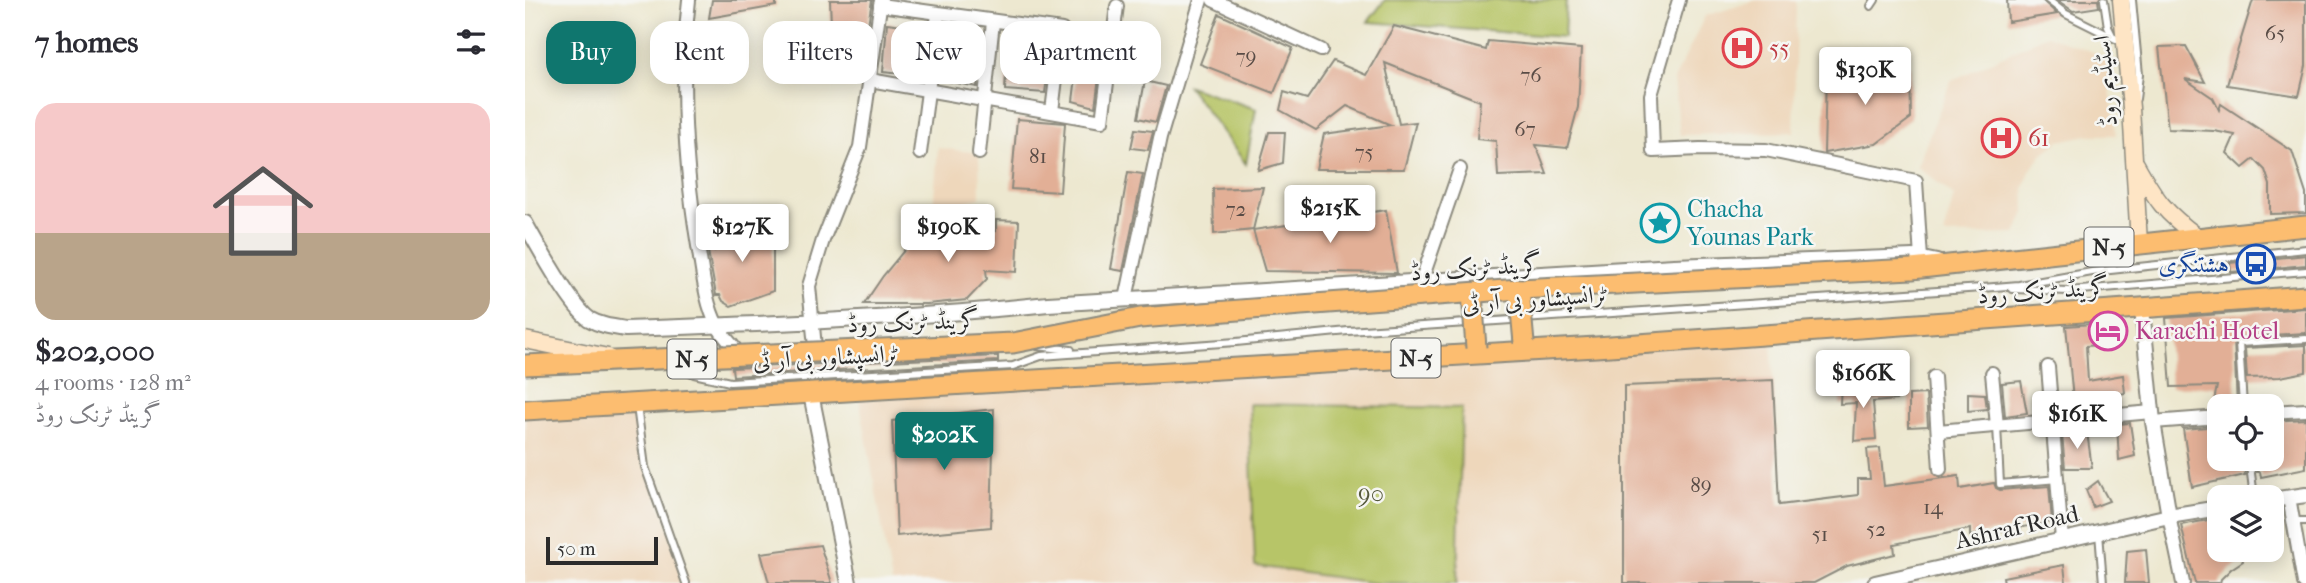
<!DOCTYPE html>
<html lang="en">
<head>
<meta charset="utf-8">
<style>
  body { margin:0; font-family:"IM FELL French Canon",Amiri,serif; background:#f7f7f7; color:#2b2b33; height:100vh; display:flex; flex-direction:column; font-size:26px; white-space:nowrap }
  * { box-sizing:border-box; margin:0 }
  p { font-size:23px; color:#7c7c81 }
  .icon { flex:none; width:38px; height:38px; fill:none; stroke:currentColor; stroke-width:2; stroke-linecap:round; stroke-linejoin:round }
  .map { position:relative; flex:1; overflow:hidden }
  .side { display:flex; flex-direction:column; background:#fff; width:525px }
  .side>* { flex:none }
  .guide { position:absolute; left:21px; top:21px; width:665px; height:63px; display:flex; gap:14px }
  .fabs { position:absolute; left:1682px; top:394px; display:grid; gap:14px }
  .fabs a { display:grid; place-items:center; width:77px; height:77px; border-radius:14px; background:#fff; box-shadow:0 4px 18px #0003; font-size:35px }
  .scale { position:absolute; left:21px; bottom:18px; width:112px; box-sizing:border-box; padding-left:7px; border:4px solid #2b2b2b; border-top:0; font-size:19px; line-height:24px; white-space:nowrap; color:#2b2b2b; -webkit-text-stroke:5px #f6f6f2; paint-order:stroke }
  .price { position:absolute; translate:-50% -60px; padding:0 16px; border-radius:7px; background:#fff; color:#222; font-size:23px; line-height:46px; filter:drop-shadow(0 2px 4px #0008) }
  .price::after { content:''; position:absolute; left:50%; top:42px; width:21px; height:16px; margin-left:-10px; background:inherit; clip-path:polygon(0 0,100% 0,50% 100%) }
  .price.on { background:#0f766e; color:#fff }
  ul { padding:0; list-style:none }
  li { display:grid; align-content:center; gap:14px; height:371px; padding:0 35px }
  li+li { border-top:2px solid #e1e1e2 }
  li span { display:grid; place-items:center; height:217px; border-radius:21px; color:#555 }
  li>.icon { margin-inline-start:auto }
  span .icon { width:126px; height:126px; fill:#fffc; stroke-width:1 }
  li b { font-size:30px }
  h2 { display:flex; justify-content:space-between; align-items:center; height:84px; padding:0 35px; font-size:30px }
  .chip { padding:0 24px; border-radius:21px; background:#fff; box-shadow:0 4px 18px #0003; font-size:24px; line-height:63px }
  .chip.on { background:#0f766e; color:#fff }
  main { display:flex; flex:1; min-height:0 }
  .map>svg:first-child { display:block }
  .built { fill:#eed7bb }
  .green { fill:#b7c567; stroke:#717849; stroke-width:2 }
  .building { fill:#e2af96 }
  .lines { fill:none; stroke-linecap:round; stroke-linejoin:round }
  .service-casing { stroke:#8c8a7e; stroke-width:10 }
  .minor-casing { stroke:#8c8a7e; stroke-width:16 }
  .tertiary-casing { stroke:#8c8a7e; stroke-width:18 }
  .secondary-casing { stroke:#8c8a7e; stroke-width:19 }
  .trunk-casing { stroke:#8c8a7e; stroke-width:23 }
  .service { stroke:#fff; stroke-width:6 }
  .minor { stroke:#fff; stroke-width:12 }
  .tertiary { stroke:#fff; stroke-width:14 }
  .secondary { stroke:#fee5c5; stroke-width:16 }
  .trunk { stroke:#fcbd6f; stroke-width:19 }
  .secondary-bridge-casing { stroke:#8c8a7e; stroke-width:19; stroke-linecap:butt }
  .trunk-bridge-casing { stroke:#8c8a7e; stroke-width:23; stroke-linecap:butt }
  .secondary-bridge { stroke:#fee5c5; stroke-width:16 }
  .trunk-bridge { stroke:#fcbd6f; stroke-width:19 }
  .labels { text-anchor:middle; dominant-baseline:central; stroke-width:5; stroke-linejoin:round; paint-order:stroke }
  .number-label { font-size:21px; fill:#594c46 }
  .shield { fill:#f6f6f2; stroke:#686867; stroke-width:2 }
  .shield-label { font-size:23px; font-weight:bold; fill:#2b2b2b }
  .health-label { font-size:24px; fill:#be3a42; stroke:#f6f6f2; text-anchor:start }
  .street-label { font-size:24px; fill:#2b2b2b; stroke:#f6f6f2 }
  .culture-label { font-size:24px; fill:#0d838f; stroke:#f6f6f2; text-anchor:start }
  .transit-label { font-size:24px; fill:#164399; stroke:#f6f6f2; text-anchor:end }
  .hotel-label { font-size:24px; fill:#b23c85; stroke:#f6f6f2; text-anchor:start }
  .park-label { font-size:24px; fill:#55593d; stroke:#f6f6f2 }
</style>
</head>
<body>
<main>
<section class="side">
<h2>7 homes<svg class="icon" aria-label="filters" viewBox="0 0 24 24"><path d="M4 7h16M4 17h16"/><circle cx="9" cy="7" r="2"/><circle cx="15" cy="17" r="2"/></svg></h2>
<ul>
<li><span style="background:linear-gradient(#f6c9c9 60%,#b9a48a 0)"><svg class="icon" aria-label="home" viewBox="0 0 24 24"><path d="M3 11l9-7 9 7M6 9v11h12V9"/></svg></span><div><b>$202,000</b><p>4 rooms · 128 m²</p><p>گرینڈ ٹرنک روڈ</p></div></li>
</ul>
</section>
<div class="map">
<svg width="1781" height="583" viewBox="0 0 1781 583">
  <rect width="100%" height="100%" fill="#f6f6f2"/>
  <filter id="ink" filterUnits="userSpaceOnUse"><feTurbulence type="fractalNoise" baseFrequency=".0143" numOctaves="2"/><feDisplacementMap in="SourceGraphic" scale="14" xChannelSelector="R" yChannelSelector="G"/><feConvolveMatrix kernelMatrix="1 2 1 2 8 2 1 2 1" color-interpolation-filters="sRGB"/></filter>
  <filter id="wash" filterUnits="userSpaceOnUse"><feTurbulence type="fractalNoise" baseFrequency=".00686" numOctaves="4" result="noise"/><feDisplacementMap in="SourceGraphic" scale="28" xChannelSelector="R" yChannelSelector="G"/><feGaussianBlur stdDeviation="1.57" result="paint"/><feColorMatrix in="noise" values="0 0 0 0 0 0 0 0 0 0 0 0 0 0 0 0 0 1.4 0 .05"/><feComposite in="paint" operator="in"/></filter>
  <g filter="url(#wash)">
    <rect width="100%" height="100%" fill="#ede8d0"/>
    <g class="built">
      <polygon points="1232,0 1271,0 1269,132 1155,135 1149,80 1180,16"/>
      <polygon points="1522,35 1581,57 1591,135 1563,135 1534,141 1517,154 1505,171 1499,188 1500,212 1491,234 1419,235 1429,196 1392,166 1426,81"/>
      <polygon points="413,148 454,153 455,198 408,209"/>
      <polygon points="1246,336 1258,583 367,583 333,391"/>
      <polygon points="111,404 120,467 166,583 0,583 0,407"/>
    </g>
    <g class="green">
      <polygon points="860,0 1041,0 1039,37 843,22"/>
      <polygon points="663,86 731,109 721,164"/>
      <polygon points="724,404 937,408 932,583 849,583 730,566"/>
    </g>
    <g id="blocks">
      <g class="building">
        <polygon points="187,0 251,0 251,6 184,18"/>
        <polygon points="305,0 347,0 342,31 306,25"/>
        <polygon points="1482,0 1517,0 1532,14 1483,22"/>
        <polygon points="1532,0 1573,0 1574,7 1548,11"/>
        <polygon points="1728,0 1781,0 1781,66 1774,96 1702,85"/>
        <polygon points="694,14 768,48 749,93 675,64"/>
        <polygon points="362,23 402,28 396,76 358,72"/>
        <polygon points="869,26 961,50 963,41 1056,49 1053,107 1042,148 1011,145 1022,174 973,176 971,141 952,139 955,101 860,63 874,124 891,122 879,169 791,169 799,134 866,125 822,106 791,130 755,110 759,92 782,99 808,61 841,75"/>
        <polygon points="483,31 493,33 493,36 527,39 520,93 480,90"/>
        <polygon points="419,32 458,38 452,87 413,79"/>
        <polygon points="555,45 578,48 570,107 548,101"/>
        <polygon points="1661,46 1680,82 1660,79 1688,98 1694,110 1696,104 1767,151 1781,194 1781,213 1745,214 1745,185 1740,170 1729,159 1718,168 1702,153 1710,135 1689,131 1643,129 1634,47"/>
        <polygon points="1385,67 1386,118 1351,144 1299,153 1301,74"/>
        <polygon points="620,81 641,86 631,122 613,118"/>
        <polygon points="492,119 540,123 535,192 486,189"/>
        <polygon points="610,129 628,131 623,150 606,148"/>
        <polygon points="744,132 760,132 758,163 733,170"/>
        <polygon points="603,172 618,174 598,271 586,269"/>
        <polygon points="738,187 728,230 689,234 688,189"/>
        <polygon points="861,210 872,273 740,271 728,230"/>
        <polygon points="471,220 494,221 492,272 461,270 462,279 442,300 402,304 339,304 358,276 395,231 430,225 471,231"/>
        <polygon points="208,224 248,235 248,291 206,306 198,301 195,295 191,295 183,251 189,251 186,232 205,229"/>
        <polygon points="1781,255 1781,265 1706,272 1705,263"/>
        <polygon points="1781,308 1781,333 1714,337 1709,340 1712,406 1688,406 1692,386 1646,387 1641,318"/>
        <polygon points="1594,322 1595,337 1572,339 1573,345 1561,346 1563,381 1598,375 1600,393 1565,401 1566,409 1549,410 1541,326"/>
        <polygon points="1781,345 1781,372 1755,377 1722,378 1720,348"/>
        <polygon points="473,356 473,361 208,376 207,368"/>
        <polygon points="1248,380 1254,505 1333,495 1333,479 1345,479 1342,449 1355,448 1359,486 1434,476 1435,489 1469,483 1471,488 1475,490 1524,486 1527,522 1445,536 1445,529 1369,544 1370,554 1322,566 1289,583 1099,583 1099,386"/>
        <polygon points="1496,381 1502,413 1480,416 1477,383"/>
        <polygon points="1316,383 1371,398 1371,400 1348,402 1351,439 1329,441 1331,403 1315,404"/>
        <polygon points="1443,393 1460,394 1462,409 1443,411"/>
        <polygon points="1401,394 1403,426 1384,427 1384,395"/>
        <polygon points="469,409 466,527 372,536 367,421"/>
        <polygon points="1781,419 1781,468 1736,477 1735,472 1732,472 1730,458 1746,458 1746,421"/>
        <polygon points="1605,423 1610,456 1594,460 1592,424"/>
        <polygon points="1694,426 1694,458 1718,458 1720,475 1667,487 1658,429"/>
        <polygon points="1562,432 1567,468 1540,468 1537,434"/>
        <polygon points="1573,481 1584,501 1568,507 1561,490"/>
        <polygon points="1694,518 1694,550 1716,550 1718,561 1706,569 1696,579 1695,583 1670,583 1656,525"/>
        <polygon points="295,545 307,583 244,583 236,553"/>
        <polygon points="1621,549 1624,583 1600,583 1602,551"/>
        <polygon points="1539,565 1541,583 1479,583 1478,577"/>
      </g>
    </g>
  </g>
  <g filter="url(#ink)">
    <use href="#blocks" fill-opacity="0" stroke="#8c8a7e" stroke-width="2"/>
    <g class="lines">
      <defs>
        <g id="service">
          <polyline points="1523,0 1541,14 1597,42"/>
          <polyline points="1579,0 1583,27 1588,37"/>
          <polyline points="1607,0 1614,75 1611,99"/>
          <polyline points="1346,6 1350,0"/>
          <polyline points="1487,289 1544,291 1781,271"/>
          <polyline points="512,346 546,350"/>
          <polyline points="150,364 169,374 205,382 488,366 516,356 711,342 823,331 1457,288 1494,285 1567,272 1781,249"/>
          <polyline points="112,406 120,467 161,583"/>
          <polyline points="1718,406 1714,343 1781,339"/>
          <polyline points="1472,426 1475,484 1533,479"/>
          <polyline points="1724,458 1729,497"/>
          <polyline points="1769,521 1781,521"/>
          <polyline points="1574,533 1578,583"/>
        </g>
        <g id="minor">
          <path d="M164,0C154,85 160,169 174,252C178,276 181,304 192,325C197,335 206,343 212,351"/>
          <polyline points="688,0 796,50"/>
          <polyline points="1154,0 1126,95 1128,151 1175,149 1241,150 1391,181 1396,259"/>
          <polyline points="355,5 537,30 527,111"/>
          <polyline points="345,80 577,121 592,6"/>
          <polyline points="395,153 413,14"/>
          <polyline points="454,153 468,22"/>
          <polyline points="896,282 935,169"/>
          <polyline points="601,299 635,138 676,0"/>
          <polyline points="290,347 284,286 298,240 335,147 356,0"/>
          <polyline points="1523,367 1537,540"/>
          <polyline points="1467,373 1472,426"/>
          <polyline points="1409,377 1415,469"/>
          <polyline points="1746,412 1781,410"/>
          <polyline points="1628,422 1694,417"/>
          <polyline points="1413,431 1627,412"/>
          <polyline points="1764,497 1779,583"/>
          <polyline points="1644,516 1658,583"/>
        </g>
        <g id="tertiary">
          <path d="M0,223C13,246 45,305 64,319C76,326 88,327 101,329C242,324 383,319 523,304L1149,266L1388,257L1412,262"/>
          <polyline points="1617,309 1628,422 1644,516"/>
          <polyline points="286,394 324,583"/>
          <polyline points="1746,500 1781,495"/>
          <polyline points="1350,583 1644,516 1694,508"/>
        </g>
        <g id="secondary">
          <polyline points="1596,0 1606,108 1614,243"/>
          <path d="M1611,164C1631,200 1639,212 1673,237"/>
        </g>
        <g id="trunk">
          <polyline points="1387,269 1781,226"/>
          <polyline points="0,410 1071,347 1781,296"/>
        </g>
      </defs>
      <use href="#service" class="service-casing"/>
      <use href="#minor" class="minor-casing"/>
      <use href="#tertiary" class="tertiary-casing"/>
      <use href="#secondary" class="secondary-casing"/>
      <use href="#trunk" class="trunk-casing"/>
      <use href="#service" class="service"/>
      <use href="#minor" class="minor"/>
      <use href="#tertiary" class="tertiary"/>
      <use href="#secondary" class="secondary"/>
      <use href="#trunk" class="trunk"/>
      <defs>
        <polyline id="secondary-bridge" points="0,340 83,357"/>
        <g id="trunk-bridge">
          <polyline points="994,289 999,343"/>
          <polyline points="947,293 951,348"/>
          <polyline points="0,365 488,343 615,318 776,305 994,289 1387,269"/>
        </g>
      </defs>
      <use href="#secondary-bridge" class="secondary-bridge-casing"/>
      <use href="#trunk-bridge" class="trunk-bridge-casing"/>
      <use href="#secondary-bridge" class="secondary-bridge"/>
      <use href="#trunk-bridge" class="trunk-bridge"/>
    </g>
  </g>
  <defs>
    <symbol id="hospital-ring" viewBox="-11 -11 22 22"><circle r="9.5" fill="#f6f6f2" stroke="#e0444e" stroke-width="1.5"/><path d="M-5-5h3v3.5h4V-5h3V5h-3V1.5h-4V5h-3Z" fill="#e0444e"/></symbol>
    <symbol id="sight-ring" viewBox="-11 -11 22 22"><circle r="9.5" fill="#f6f6f2" stroke="#0f9aa8" stroke-width="1.5"/><path d="M0-6L1.8-2.2L6-1.7L2.9 1.2L3.7 5.4L0 3.3L-3.7 5.4L-2.9 1.2L-6-1.7L-1.8-2.2Z" fill="#0f9aa8"/></symbol>
    <symbol id="bus-ring" viewBox="-11 -11 22 22"><circle r="9.5" fill="#f6f6f2" stroke="#1a4fb4" stroke-width="1.5"/><path d="M-5-6H5V4H4V6H2V4H-2V6H-4V4H-5ZM-3.5-4V0h7V-4ZM-3.5 1.2v1.5H-2V1.2ZM2 1.2v1.5H3.5V1.2Z" fill="#1a4fb4"/></symbol>
    <symbol id="hotel-ring" viewBox="-11 -11 22 22"><circle r="9.5" fill="#f6f6f2" stroke="#d1479c" stroke-width="1.5"/><path d="M-6-4.5h1.5V1H6V5H4.5V3h-9V5H-6ZM-4 0a1.8 1.8 0 1 1 3.6 0ZM.5 0V-2.5h3Q6-2.5 6 0Z" fill="#d1479c"/></symbol>
  </defs>
  <g fill-rule="evenodd">
    <use href="#hospital-ring" x="1195" y="26" width="44" height="44"/>
    <use href="#hospital-ring" x="1454" y="116" width="44" height="44"/>
    <use href="#sight-ring" x="1113" y="201" width="44" height="44"/>
    <use href="#bus-ring" x="1709" y="242" width="44" height="44"/>
    <use href="#hotel-ring" x="1561" y="309" width="44" height="44"/>
  </g>
  <g class="labels">
    <g class="number-label">
      <text x="1750" y="33">65</text>
      <text x="721" y="56">79</text>
      <text x="1006" y="75">76</text>
      <text x="1000" y="129">67</text>
      <text x="839" y="152">75</text>
      <text x="513" y="156">81</text>
      <text x="711" y="209">72</text>
      <text x="1176" y="485">89</text>
      <text x="1408" y="507">14</text>
      <text x="1351" y="529">52</text>
      <text x="1295" y="534">51</text>
    </g>
    <g class="shield">
      <rect x="1559.5" y="227.5" width="49" height="39" rx="5"/>
      <rect x="866.5" y="338.5" width="49" height="39" rx="5"/>
      <rect x="142.5" y="339.5" width="49" height="39" rx="5"/>
    </g>
    <g class="shield-label">
      <text x="1584" y="247">N-5</text>
      <text x="891" y="358">N-5</text>
      <text x="167" y="359">N-5</text>
    </g>
    <g class="health-label">
      <text x="1244" y="48">55</text>
      <text x="1503" y="138">61</text>
    </g>
    <g class="street-label">
      <text transform="translate(1580 81) rotate(-95)">اسٹیڈیم روڈ</text>
      <text transform="translate(951 268) rotate(-4)">گرینڈ ٹرنک روڈ</text>
      <text transform="translate(1518 291) rotate(-4)">گرینڈ ٹرنک روڈ</text>
      <text transform="translate(1010 299) rotate(-4)">ٹرانسپشاور بی آر ٹی</text>
      <text transform="translate(388 322) rotate(-2)">گرینڈ ٹرنک روڈ</text>
      <text transform="translate(301 357) rotate(-3)">ٹرانسپشاور بی آر ٹی</text>
      <text transform="translate(1492 527) rotate(-13)">Ashraf Road</text>
    </g>
    <g class="culture-label">
      <text x="1162" y="209">Chacha<tspan x="1162" dy="28">Younas Park</tspan></text>
    </g>
    <g class="transit-label">
      <text x="1704" y="264">ہشتنگری</text>
    </g>
    <g class="hotel-label">
      <text x="1610" y="331">Karachi Hotel</text>
    </g>
    <g class="park-label">
      <text x="846" y="494">90</text>
    </g>
  </g>
</svg>
<div class="fabs">
<a><svg class="icon" aria-label="locate" viewBox="0 0 24 24"><circle cx="12" cy="12" r="6"/><path d="M12 2v4M12 18v4M2 12h4M18 12h4"/></svg></a>
<a><svg class="icon" aria-label="layers" viewBox="0 0 24 24"><path d="M12 4l9 5-9 5-9-5zM3 14l9 5 9-5"/></svg></a>
</div>
<div class="scale">50 m</div>
<b class="price" style="left:1340px;top:107px">$130K</b>
<b class="price" style="left:805px;top:245px">$215K</b>
<b class="price" style="left:217px;top:264px">$127K</b>
<b class="price" style="left:423px;top:264px">$190K</b>
<b class="price" style="left:1338px;top:410px">$166K</b>
<b class="price" style="left:1552px;top:451px">$161K</b>
<b class="price on" style="left:419px;top:472px">$202K</b>
<div class="guide">
<a class="chip on">Buy</a>
<a class="chip">Rent</a>
<a class="chip">Filters</a>
<a class="chip">New</a>
<a class="chip">Apartment</a>
</div>
</div>
</main>
</body>
</html>
